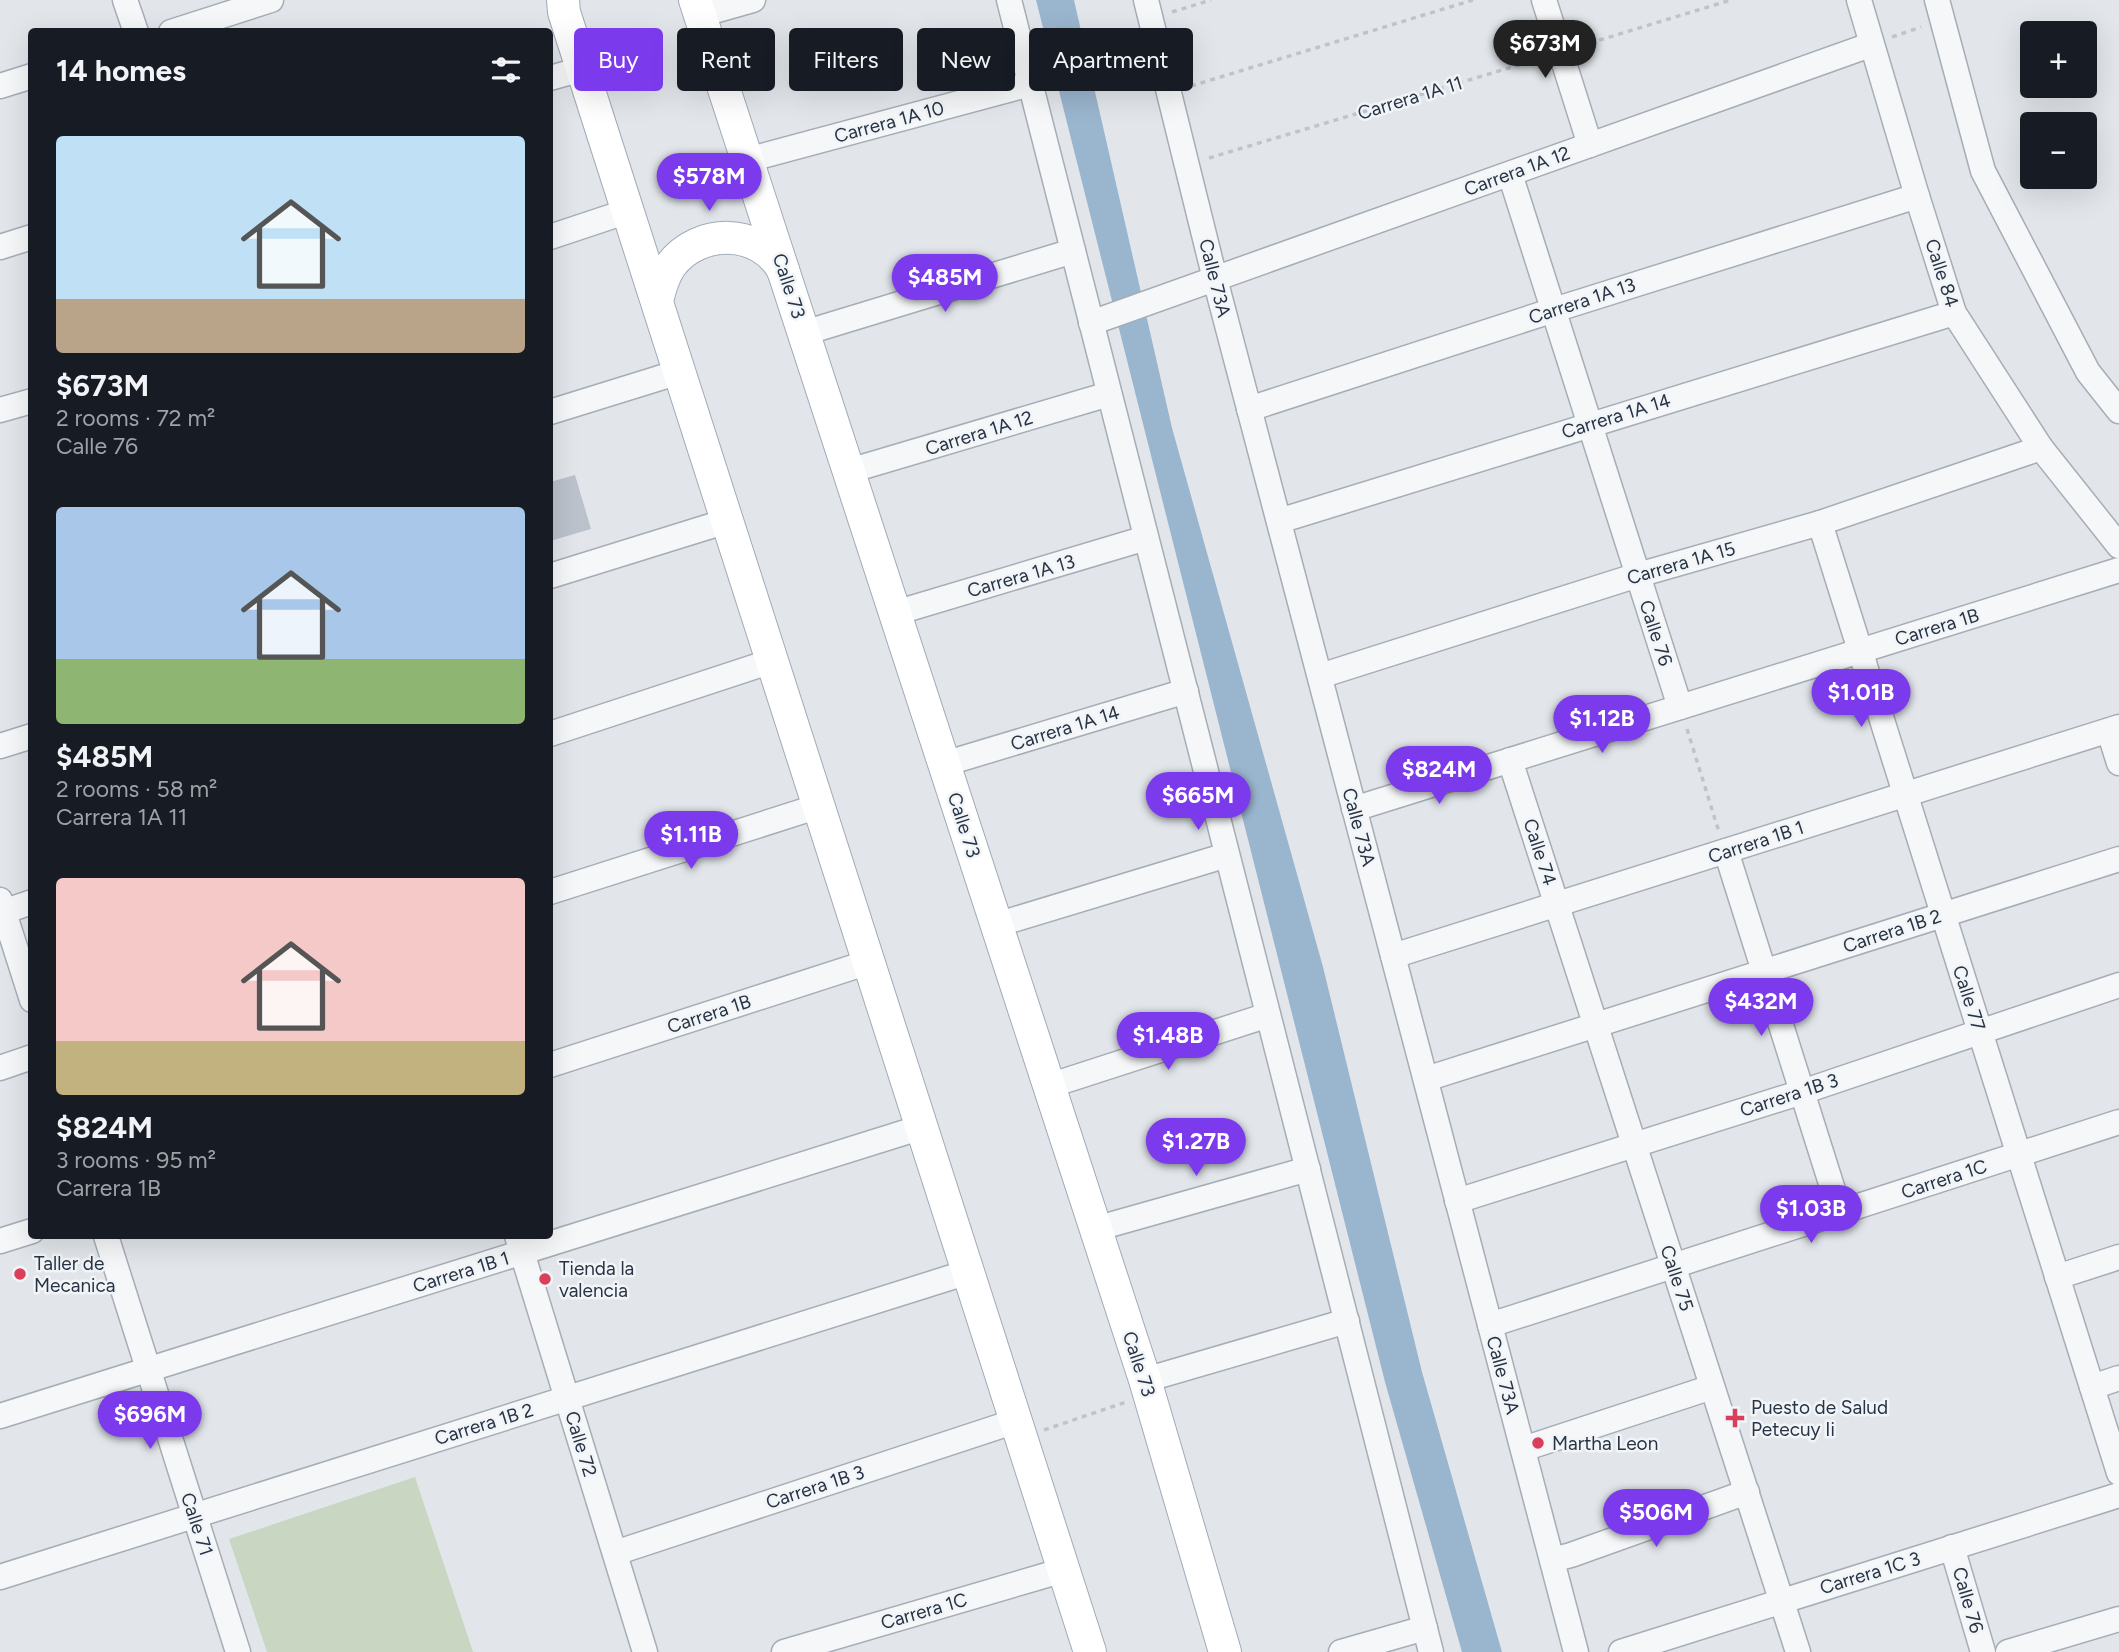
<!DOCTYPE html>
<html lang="en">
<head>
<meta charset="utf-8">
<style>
  body { margin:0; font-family:Figtree,sans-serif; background:#242831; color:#f1f3f6; height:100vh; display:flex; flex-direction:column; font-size:26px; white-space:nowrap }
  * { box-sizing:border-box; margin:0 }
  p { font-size:23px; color:#9ea1a6 }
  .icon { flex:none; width:38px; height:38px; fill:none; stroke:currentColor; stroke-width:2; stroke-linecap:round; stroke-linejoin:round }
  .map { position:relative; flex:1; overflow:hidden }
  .panel { position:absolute; left:28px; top:28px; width:525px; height:1211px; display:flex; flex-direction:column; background:#171b24; border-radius:7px; box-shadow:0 7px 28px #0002 }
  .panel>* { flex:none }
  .hud { position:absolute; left:574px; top:28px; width:665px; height:63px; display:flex; gap:14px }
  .controls { position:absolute; left:2020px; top:21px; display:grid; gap:14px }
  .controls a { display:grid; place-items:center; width:77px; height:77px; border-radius:7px; background:#171b24; box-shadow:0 7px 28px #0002; font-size:35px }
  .price { position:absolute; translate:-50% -60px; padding:0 16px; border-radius:24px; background:#7c3aed; color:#fff; font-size:23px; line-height:46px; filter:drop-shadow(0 2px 4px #0008) }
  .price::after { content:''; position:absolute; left:50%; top:42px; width:21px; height:16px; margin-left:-10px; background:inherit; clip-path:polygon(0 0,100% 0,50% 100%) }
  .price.on { background:#222; color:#fff }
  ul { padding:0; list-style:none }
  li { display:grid; align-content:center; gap:14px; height:371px; padding:0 28px }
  li span { display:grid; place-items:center; height:217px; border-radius:7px; color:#555 }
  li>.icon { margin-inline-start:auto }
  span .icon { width:126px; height:126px; fill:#fffc; stroke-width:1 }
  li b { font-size:30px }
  h2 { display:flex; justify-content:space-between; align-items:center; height:84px; padding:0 28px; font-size:30px }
  .tag { padding:0 24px; border-radius:7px; background:#171b24; box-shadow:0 7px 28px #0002; font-size:24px; line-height:63px }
  .tag.on { background:#7c3aed; color:#fff }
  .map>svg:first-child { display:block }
  .green { fill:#c8d6c2 }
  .water { fill:#9ab5ce }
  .building { fill:#bbc2cc }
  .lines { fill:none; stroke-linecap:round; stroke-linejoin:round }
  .minor-casing { stroke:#a6adb6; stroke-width:27 }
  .major-casing { stroke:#a0aab8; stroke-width:34 }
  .path { stroke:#c0c4ca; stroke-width:3.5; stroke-dasharray:5 5; stroke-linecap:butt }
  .minor { stroke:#f5f7f9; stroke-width:24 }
  .major { stroke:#fff; stroke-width:32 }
  .poi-dot { fill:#d93e5a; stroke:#f2f5f8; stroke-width:2.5 }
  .labels { text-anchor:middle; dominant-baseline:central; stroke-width:5; stroke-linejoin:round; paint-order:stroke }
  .street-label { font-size:19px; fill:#283445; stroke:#f2f5f8 }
  .poi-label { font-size:19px; fill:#283445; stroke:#f2f5f8; text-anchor:start }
</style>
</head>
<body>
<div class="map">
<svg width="2119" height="1652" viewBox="0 0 2119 1652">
  <rect width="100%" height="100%" fill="#e2e6eb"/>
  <polygon class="green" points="415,1477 473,1652 267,1652 229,1539"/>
  <polygon class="water" points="1036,0 1074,0 1172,428 1323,967 1422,1372 1502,1652 1462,1652 1385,1382"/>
  <polygon class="building" points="575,475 591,529 550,541 550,482"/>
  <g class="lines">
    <defs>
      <g id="minor">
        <polyline points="125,0 136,32"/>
        <polyline points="1009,0 1431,1652"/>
        <polyline points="1146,0 1215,279 1576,1652"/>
        <polyline points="1544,0 1590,145"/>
        <polyline points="1859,0 1917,196 1954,313 2041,448 2119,546"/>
        <polyline points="1937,0 1983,171 2088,372 2119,411"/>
        <polyline points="700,15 753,0"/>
        <polyline points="171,32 271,0"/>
        <polyline points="550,78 582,69"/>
        <polyline points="0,86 32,76"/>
        <polyline points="747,160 1030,84"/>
        <polyline points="1510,174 1680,707"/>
        <polyline points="550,237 628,211"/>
        <polyline points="0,247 32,237"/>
        <polyline points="1091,323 1870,45"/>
        <polyline points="804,333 1073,251"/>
        <polyline points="1249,409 1554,310 1917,196"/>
        <polyline points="0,410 32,401"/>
        <polyline points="550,412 679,372"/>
        <polyline points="849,471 1109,394"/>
        <polyline points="1279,521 1954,313"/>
        <polyline points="1820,523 2119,1473"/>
        <polyline points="550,576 727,521"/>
        <polyline points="895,613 1146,538"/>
        <polyline points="1320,676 1638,575 1820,523 2041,448"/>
        <polyline points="2109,731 2119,763"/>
        <polyline points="550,734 772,661"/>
        <polyline points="0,746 32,736"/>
        <polyline points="1510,760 1798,1652"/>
        <polyline points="944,764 1186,691"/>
        <polyline points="1354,809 2119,570"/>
        <polyline points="1726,851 1840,1212"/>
        <polyline points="550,892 819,806"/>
        <polyline points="0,900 32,1000"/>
        <polyline points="0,913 32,902"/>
        <polyline points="996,925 1227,855"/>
        <polyline points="1393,956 2119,727"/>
        <polyline points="550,1065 869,962"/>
        <polyline points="0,1068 32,1057"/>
        <polyline points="1426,1079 2119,859"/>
        <polyline points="1050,1088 1058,1083 1268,1015"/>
        <polyline points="1457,1201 1802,1092 2119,985"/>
        <polyline points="1095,1229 1308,1169"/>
        <polyline points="106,1236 238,1652"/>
        <polyline points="517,1236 645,1652"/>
        <polyline points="0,1241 32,1231"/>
        <polyline points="2057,1277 2119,1257"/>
        <polyline points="1490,1325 2119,1122"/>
        <polyline points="1145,1380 1347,1321"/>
        <polyline points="2092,1387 2119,1378"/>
        <polyline points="0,1416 922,1127"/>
        <polyline points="1523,1449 1712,1387"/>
        <polyline points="1952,1547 1983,1652"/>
        <polyline points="615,1553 1016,1421"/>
        <polyline points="1552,1560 1571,1555 1747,1492"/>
        <polyline points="0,1577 968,1272"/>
        <polyline points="784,1652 1064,1570"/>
        <polyline points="1341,1652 1425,1628"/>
        <polyline points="1621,1652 2119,1495"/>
        <polyline points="2008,1652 2119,1619"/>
      </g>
      <g id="major">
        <polyline points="563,0 564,12 602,131 1090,1652"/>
        <polyline points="695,0 1145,1380 1225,1652"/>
        <path d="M657,301C660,288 663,276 671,265C699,228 760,228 783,270"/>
      </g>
    </defs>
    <use href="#minor" class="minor-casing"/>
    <use href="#major" class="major-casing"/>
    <g class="path">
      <polyline points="1172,12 1211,0"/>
      <polyline points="1892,37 1921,27"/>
      <polyline points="1580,46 1731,0"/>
      <polyline points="1191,86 1473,0"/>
      <polyline points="1209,158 1539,59"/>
      <polyline points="1687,729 1719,832"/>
      <polyline points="1044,1430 1126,1402"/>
    </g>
    <use href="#minor" class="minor"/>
    <use href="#major" class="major"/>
  </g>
  <g class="poi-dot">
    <circle cx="20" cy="1274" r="7"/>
    <circle cx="545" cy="1279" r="7"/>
    <path d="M1731.5 1407.5h7v7h7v7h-7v7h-7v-7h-7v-7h7z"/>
    <circle cx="1538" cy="1443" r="7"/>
  </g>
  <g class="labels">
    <g class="street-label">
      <text transform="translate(1410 98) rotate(-17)">Carrera 1A 11</text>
      <text transform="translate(889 122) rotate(-15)">Carrera 1A 10</text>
      <text transform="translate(1517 171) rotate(-20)">Carrera 1A 12</text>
      <text transform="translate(1942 273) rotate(72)">Calle 84</text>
      <text transform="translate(1215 278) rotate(76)">Calle 73A</text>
      <text transform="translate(789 286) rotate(72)">Calle 73</text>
      <text transform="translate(1582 301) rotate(-18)">Carrera 1A 13</text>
      <text transform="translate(1616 416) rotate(-17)">Carrera 1A 14</text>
      <text transform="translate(979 433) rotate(-17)">Carrera 1A 12</text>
      <text transform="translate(1681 563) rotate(-16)">Carrera 1A 15</text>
      <text transform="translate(1021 576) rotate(-16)">Carrera 1A 13</text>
      <text transform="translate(1937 627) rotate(-17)">Carrera 1B</text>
      <text transform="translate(1656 633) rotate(72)">Calle 76</text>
      <text transform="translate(1065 728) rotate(-17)">Carrera 1A 14</text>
      <text transform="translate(964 825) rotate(72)">Calle 73</text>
      <text transform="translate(1359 827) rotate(75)">Calle 73A</text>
      <text transform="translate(1756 842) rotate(-18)">Carrera 1B 1</text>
      <text transform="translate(1540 852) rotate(72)">Calle 74</text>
      <text transform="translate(1892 931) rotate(-18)">Carrera 1B 2</text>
      <text transform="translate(1969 998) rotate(72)">Calle 77</text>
      <text transform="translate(709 1014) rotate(-18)">Carrera 1B</text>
      <text transform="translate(1789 1095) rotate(-18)">Carrera 1B 3</text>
      <text transform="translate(1944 1179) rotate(-18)">Carrera 1C</text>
      <text transform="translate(461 1272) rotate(-17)">Carrera 1B 1</text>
      <text transform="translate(1677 1278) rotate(72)">Calle 75</text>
      <text transform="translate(1139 1364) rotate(72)">Calle 73</text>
      <text transform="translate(1503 1375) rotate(75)">Calle 73A</text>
      <text transform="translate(484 1424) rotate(-17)">Carrera 1B 2</text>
      <text transform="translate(581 1444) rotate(73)">Calle 72</text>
      <text transform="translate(815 1487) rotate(-18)">Carrera 1B 3</text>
      <text transform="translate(197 1524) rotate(72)">Calle 71</text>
      <text transform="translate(1870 1573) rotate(-17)">Carrera 1C 3</text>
      <text transform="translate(1968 1600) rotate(74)">Calle 76</text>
      <text transform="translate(924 1611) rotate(-16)">Carrera 1C</text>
    </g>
    <g class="poi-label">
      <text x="34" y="1263">Taller de<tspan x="34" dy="22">Mecanica</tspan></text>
      <text x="559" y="1268">Tienda la<tspan x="559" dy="22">valencia</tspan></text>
      <text x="1751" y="1407">Puesto de Salud<tspan x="1751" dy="22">Petecuy Ii</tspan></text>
      <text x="1552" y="1443">Martha Leon</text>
    </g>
  </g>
</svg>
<div class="controls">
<a>+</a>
<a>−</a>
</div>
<b class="price on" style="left:1545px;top:80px">$673M</b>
<b class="price" style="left:709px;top:213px">$578M</b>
<b class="price" style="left:945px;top:314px">$485M</b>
<b class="price" style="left:1861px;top:729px">$1.01B</b>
<b class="price" style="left:1602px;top:755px">$1.12B</b>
<b class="price" style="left:1439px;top:806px">$824M</b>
<b class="price" style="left:1198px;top:832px">$665M</b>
<b class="price" style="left:691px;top:871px">$1.11B</b>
<b class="price" style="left:1761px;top:1038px">$432M</b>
<b class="price" style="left:1168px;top:1072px">$1.48B</b>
<b class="price" style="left:1196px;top:1178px">$1.27B</b>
<b class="price" style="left:1811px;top:1245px">$1.03B</b>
<b class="price" style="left:150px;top:1451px">$696M</b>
<b class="price" style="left:1656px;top:1549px">$506M</b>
<div class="hud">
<a class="tag on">Buy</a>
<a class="tag">Rent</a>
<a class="tag">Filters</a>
<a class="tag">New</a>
<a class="tag">Apartment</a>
</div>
<section class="panel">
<h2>14 homes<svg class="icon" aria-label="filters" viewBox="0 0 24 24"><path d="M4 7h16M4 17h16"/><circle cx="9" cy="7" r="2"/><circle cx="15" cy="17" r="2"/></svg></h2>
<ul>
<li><span style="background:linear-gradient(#bfe0f5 75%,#b9a48a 0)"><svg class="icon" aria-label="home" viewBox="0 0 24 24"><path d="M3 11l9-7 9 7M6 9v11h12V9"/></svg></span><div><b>$673M</b><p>2 rooms · 72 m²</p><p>Calle 76</p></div></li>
<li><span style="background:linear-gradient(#a9c7e8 70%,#8fb573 0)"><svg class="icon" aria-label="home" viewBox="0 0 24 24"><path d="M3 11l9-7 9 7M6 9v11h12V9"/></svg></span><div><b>$485M</b><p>2 rooms · 58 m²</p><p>Carrera 1A 11</p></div></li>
<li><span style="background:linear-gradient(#f6c9c9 75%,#c2b280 0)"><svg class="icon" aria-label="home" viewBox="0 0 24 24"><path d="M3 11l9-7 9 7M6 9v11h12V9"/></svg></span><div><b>$824M</b><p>3 rooms · 95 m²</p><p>Carrera 1B</p></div></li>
</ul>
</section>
</div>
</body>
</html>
